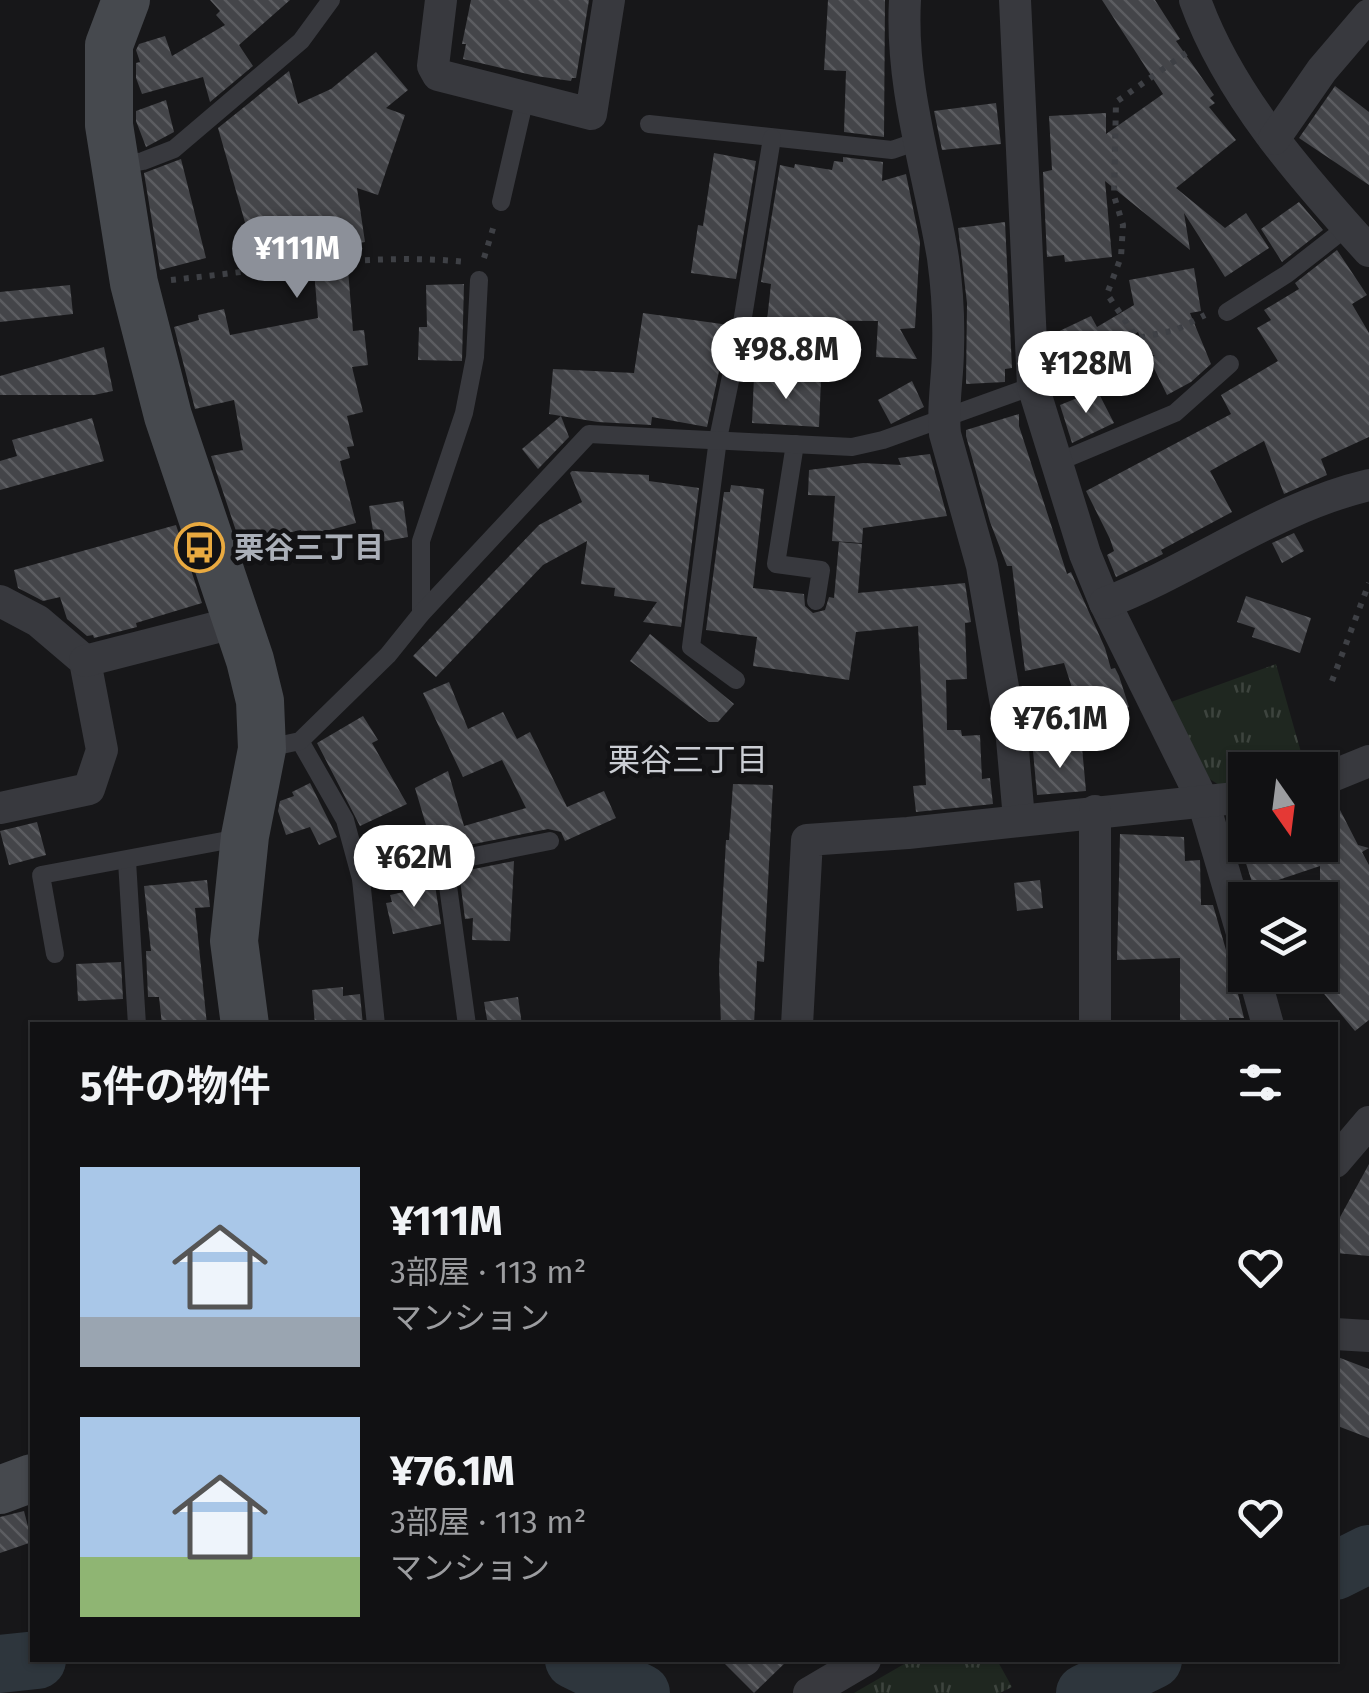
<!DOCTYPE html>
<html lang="ja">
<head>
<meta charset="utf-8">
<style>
  body { margin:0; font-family:"Fira Sans","Noto Sans JP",sans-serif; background:#1a1a1c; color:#f1f3f6; height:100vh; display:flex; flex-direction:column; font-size:38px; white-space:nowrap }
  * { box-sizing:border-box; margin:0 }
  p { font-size:32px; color:#9c9da0 }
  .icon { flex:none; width:55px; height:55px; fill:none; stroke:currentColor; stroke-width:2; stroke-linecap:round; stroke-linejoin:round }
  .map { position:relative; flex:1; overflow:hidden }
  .details { position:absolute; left:30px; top:1022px; width:1308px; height:640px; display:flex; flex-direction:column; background:#111113; border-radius:0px; box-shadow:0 2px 8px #0004,0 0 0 2px #303133 }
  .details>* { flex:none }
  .needle { width:65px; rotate:166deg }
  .controls { position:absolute; left:1228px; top:752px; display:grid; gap:20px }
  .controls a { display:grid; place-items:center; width:110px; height:110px; border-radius:0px; background:#111113; box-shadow:0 2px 8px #0004,0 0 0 2px #303133; font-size:50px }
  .price { position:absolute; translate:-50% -85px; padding:0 22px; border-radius:35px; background:#fff; color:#222; font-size:32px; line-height:65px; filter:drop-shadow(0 2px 5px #0008) }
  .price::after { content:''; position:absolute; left:50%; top:60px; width:30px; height:22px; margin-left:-15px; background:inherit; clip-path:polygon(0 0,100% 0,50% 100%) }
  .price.on { background:#8c9099; color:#fff }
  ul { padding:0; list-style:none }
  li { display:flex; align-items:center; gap:30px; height:250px; padding:0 50px }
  li span { display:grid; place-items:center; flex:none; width:280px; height:200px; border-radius:0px; color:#555 }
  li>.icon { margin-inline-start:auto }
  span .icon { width:120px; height:120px; fill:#fffc; stroke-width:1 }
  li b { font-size:42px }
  h2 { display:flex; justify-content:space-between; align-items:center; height:120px; padding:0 50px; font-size:42px }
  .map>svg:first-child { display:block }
  .park { fill:url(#park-tufts) }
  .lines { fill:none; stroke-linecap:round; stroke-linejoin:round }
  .river { stroke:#2e363d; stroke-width:58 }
  .building { fill:url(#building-back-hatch) }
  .path { stroke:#3e4045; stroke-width:6; stroke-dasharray:5 8; stroke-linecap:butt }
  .lane { stroke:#38393e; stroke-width:18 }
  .street { stroke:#38393e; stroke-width:32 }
  .secondary { stroke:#46494e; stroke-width:48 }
  .labels { text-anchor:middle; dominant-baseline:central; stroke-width:9; stroke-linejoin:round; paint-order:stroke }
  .poi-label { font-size:30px; font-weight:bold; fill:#aaafb8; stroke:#121214; text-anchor:start }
  .neighbourhood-label { font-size:32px; fill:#cbced4; stroke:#121214 }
</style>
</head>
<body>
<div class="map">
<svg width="1369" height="1693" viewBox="0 0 1369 1693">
  <defs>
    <pattern id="park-tufts" width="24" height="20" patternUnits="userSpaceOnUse" patternTransform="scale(2.5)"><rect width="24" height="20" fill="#1f2720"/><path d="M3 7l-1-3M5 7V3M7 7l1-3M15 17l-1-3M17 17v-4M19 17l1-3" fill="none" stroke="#3d443e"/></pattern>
    <pattern id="building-back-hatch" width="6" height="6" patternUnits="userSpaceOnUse" patternTransform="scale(2.5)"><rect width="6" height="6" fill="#444549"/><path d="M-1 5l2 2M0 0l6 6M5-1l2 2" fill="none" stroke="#5c5d61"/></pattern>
  </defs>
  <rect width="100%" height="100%" fill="#171719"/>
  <g class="park">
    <polygon points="1276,664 1306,770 1245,770 1245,784 1224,788 1208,778 1171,702"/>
    <polygon points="911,1660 997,1660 1012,1687 1000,1693 854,1693"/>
  </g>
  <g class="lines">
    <g class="river">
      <polyline points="1335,1571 1369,1554"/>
      <polyline points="574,1660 641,1693"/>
      <polyline points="0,1664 37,1660"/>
      <polyline points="1085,1693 1153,1660"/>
    </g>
  </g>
  <g class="building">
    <polygon points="210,0 290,0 239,45 253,66 210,102 203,77 142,94 136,78 136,63 140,62 136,50 139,44 165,36 172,56 225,25 216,15 220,11"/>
    <polygon points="471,0 589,0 576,78 572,78 571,81 536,76 463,59 466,44 462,44"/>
    <polygon points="828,0 885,0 884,137 844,132 846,71 824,70"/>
    <polygon points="1102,0 1155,0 1180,39 1176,41 1214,95 1210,98 1215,103 1209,107 1236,140 1176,188 1225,228 1246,213 1269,248 1225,277 1184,213 1190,250 1105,181 1112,257 1065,262 1064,255 1047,257 1043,172 1052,170 1049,116 1106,113 1106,134 1163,94"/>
    <polygon points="376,52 408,90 386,108 405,115 378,195 357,188 365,242 346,245 353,331 364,330 368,365 352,367 363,412 347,416 354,446 347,447 350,458 340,461 356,523 303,537 301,530 240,543 211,456 243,450 234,400 195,409 174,327 199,320 198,315 224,309 230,335 318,318 312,247 280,255 278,248 254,254 218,128 289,71 298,104 331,89"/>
    <polygon points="1335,86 1369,112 1369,185 1299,138"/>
    <polygon points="166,100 174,132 146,147 136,121 136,111"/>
    <polygon points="996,103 1001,144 942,150 934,111"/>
    <polygon points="714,153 756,161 736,279 691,273 698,225 703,226"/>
    <polygon points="843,157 883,162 882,181 906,174 920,242 915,328 900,329 917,359 876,357 878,321 767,320 771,284 761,282 780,165 794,168 795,164 832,170 834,161 843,162"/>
    <polygon points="181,159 206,258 160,270 144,173"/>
    <polygon points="1299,202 1323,230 1282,262 1261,229"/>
    <polygon points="1005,222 1012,368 1005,369 1005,382 966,384 967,303 958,228"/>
    <polygon points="1337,250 1367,295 1352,304 1369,333 1369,437 1321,459 1327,475 1284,494 1264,441 1210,471 1232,512 1161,550 1163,554 1116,577 1107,555 1114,551 1110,539 1086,491 1231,414 1221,395 1278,361 1257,328 1271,320 1264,310 1299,289 1295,283"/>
    <polygon points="1194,268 1201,311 1190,313 1211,364 1191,382 1167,395 1149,358 1155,355 1148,355 1138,332 1087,361 1067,363 1051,335 1091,316 1097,327 1134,305 1129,280"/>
    <polygon points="464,284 462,361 418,360 419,327 427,327 426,285"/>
    <polygon points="70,285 73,314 0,322 0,292"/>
    <polygon points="643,313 729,325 707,427 652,417 651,425 598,422 549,414 553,369 634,373"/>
    <polygon points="104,347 113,391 94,395 0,395 0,376"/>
    <polygon points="754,376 821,380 819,427 752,423"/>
    <polygon points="912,381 924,407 891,424 878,400"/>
    <polygon points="1097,390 1114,423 1072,443 1060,405"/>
    <polygon points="1019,414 1019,426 1067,574 1071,572 1105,648 1111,669 1115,668 1119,676 1129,707 1083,722 1064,663 1025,671 1012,566 1007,566 990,522 966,436 966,430"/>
    <polygon points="561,416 569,437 538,469 522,449"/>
    <polygon points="92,418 104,461 0,490 0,461 17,456 12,440"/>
    <polygon points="930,454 947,516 863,528 862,543 832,541 835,496 808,495 809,470 863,463 901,465 898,458"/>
    <polygon points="572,471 649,475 649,481 699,488 681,627 643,622 657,602 614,596 615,588 581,584 587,541 543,565 436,677 413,656 539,525 582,502 570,473"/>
    <polygon points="731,485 764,489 753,588 804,594 805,606 813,613 825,610 829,597 834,598 839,542 862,544 858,593 965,583 971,622 965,623 967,679 946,680 947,730 961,730 962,736 980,735 982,779 990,778 993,804 916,812 913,786 926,785 918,626 856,632 849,680 753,666 757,637 706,630 724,492 730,492"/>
    <polygon points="403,501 408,537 375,543 369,506"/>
    <polygon points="176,525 202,603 136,623 137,627 94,638 93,635 87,636 67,619 60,597 43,601 18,588 14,570"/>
    <polygon points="1294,533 1304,551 1282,563 1272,543"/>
    <polygon points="1246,596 1311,618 1300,653 1252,637 1255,628 1237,622"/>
    <polygon points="650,634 734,704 718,722 709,722 630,661"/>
    <polygon points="449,682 468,729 503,712 517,739 530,732 567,807 604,791 616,818 565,841 561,832 548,829 434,852 415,788 448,771 464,826 526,808 502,760 463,777 423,693"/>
    <polygon points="363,716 378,740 372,743 407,804 360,826 317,743"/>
    <polygon points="1082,747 1086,791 1037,795 1033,751"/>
    <polygon points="310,783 337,837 319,845 310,827 286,835 278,811 280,801 294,796 292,792"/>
    <polygon points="733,784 773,785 764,962 757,961 754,1025 721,1025 719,967 726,840 729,840"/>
    <polygon points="1340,810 1358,845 1369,848 1362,852 1369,865 1369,1020 1355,1031 1320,989 1320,866 1254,888 1240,845 1320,845 1320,821"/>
    <polygon points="37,822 46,855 9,865 0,831"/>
    <polygon points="1120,834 1184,837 1185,861 1200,860 1201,905 1213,905 1226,950 1226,986 1236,986 1244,1018 1229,1018 1229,1025 1180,1025 1180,958 1117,960"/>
    <polygon points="514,861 510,941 472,940 473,918 465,919 459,872"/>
    <polygon points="207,880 210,907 195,908 207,1025 162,1025 159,997 148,997 146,951 151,951 144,886"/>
    <polygon points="1040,880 1043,908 1017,911 1014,883"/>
    <polygon points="435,885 441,924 393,934 386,903 392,902 390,895"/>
    <polygon points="121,962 123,999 78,1001 76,964"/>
    <polygon points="343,987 343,996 360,994 363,1025 315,1025 312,990"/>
    <polygon points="518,997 522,1025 488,1025 484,1002"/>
    <polygon points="1369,1164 1369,1256 1336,1253 1339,1219"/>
    <polygon points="1335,1356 1369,1369 1369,1438 1335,1425"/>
    <polygon points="24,1511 32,1542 0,1553 0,1517"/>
    <polygon points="721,1660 788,1660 754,1693"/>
  </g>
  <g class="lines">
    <g class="path">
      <polyline points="1186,53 1116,102 1114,196 1123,225 1121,257 1107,294 1137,338 1176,330 1205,315"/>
      <polyline points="484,258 495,222"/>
      <path d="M171,280C268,270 369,252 467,262"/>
      <polyline points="1332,681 1369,583"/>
    </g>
    <g class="lane">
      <polyline points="649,124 892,150 918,141"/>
      <polyline points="115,166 143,161 174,149 301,41 331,0"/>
      <polyline points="501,202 525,98"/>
      <polyline points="1227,312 1287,274 1347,227"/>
      <polyline points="795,444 776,564 821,570 816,601"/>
      <polyline points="1058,462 1175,413 1230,364"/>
      <polyline points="421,614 421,541 464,413 475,357 479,280"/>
      <polyline points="736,680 691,647 718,439 742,323 772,138"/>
      <polyline points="300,741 345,820 361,879 376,1025"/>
      <polyline points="263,749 300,741 388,655 421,614 589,434 852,447 883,440 1033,386"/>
      <polyline points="127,861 137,1025"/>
      <polyline points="445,864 467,1025"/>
      <polyline points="361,879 550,841"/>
      <polyline points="55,954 41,875 244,837"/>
    </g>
    <g class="street">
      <polyline points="441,0 433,66 438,75 591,114 609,0"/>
      <path d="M905,0C900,88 929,172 943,258C947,287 949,320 948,349C948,378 942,405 945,434L982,566L1012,739L1019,819"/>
      <polyline points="1015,0 1033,386 1085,554 1105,603 1203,801 1245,943"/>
      <path d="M1195,0C1229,95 1302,177 1369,251"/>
      <polyline points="1274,139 1322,70 1369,15"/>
      <polyline points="0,601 38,621 85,661 102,750 89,789 0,808"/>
      <path d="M1105,603C1194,569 1275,507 1369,485"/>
      <polyline points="85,661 237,622"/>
      <polyline points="1320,781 1369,761"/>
      <polyline points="1254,975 1268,1025"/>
      <polyline points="797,1025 807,840 908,833 1245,797"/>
      <polyline points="1095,1025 1095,811"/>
      <polyline points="1335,1162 1369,1122"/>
      <polyline points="1335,1334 1369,1336"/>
      <polyline points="809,1693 865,1660"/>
    </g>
    <g class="secondary">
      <polyline points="126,0 109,45 109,125 134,283 168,416 250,660 260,701 262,749 245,836 234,941 245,1025"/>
      <polyline points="0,1490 32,1478"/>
    </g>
  </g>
  <defs>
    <symbol id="bus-ring" viewBox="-11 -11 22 22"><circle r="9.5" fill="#121214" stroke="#e9aa40" stroke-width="1.5"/><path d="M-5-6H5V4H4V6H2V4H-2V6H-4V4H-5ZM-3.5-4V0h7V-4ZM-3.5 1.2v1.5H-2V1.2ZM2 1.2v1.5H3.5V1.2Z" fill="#e9aa40"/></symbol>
  </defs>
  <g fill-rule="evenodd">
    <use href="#bus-ring" x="172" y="520" width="55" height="55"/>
  </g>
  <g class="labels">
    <g class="poi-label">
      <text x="234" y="548">栗谷三丁目</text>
    </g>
    <g class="neighbourhood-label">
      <text x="688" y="760">栗谷三丁目</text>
    </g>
  </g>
</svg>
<div class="controls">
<a><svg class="needle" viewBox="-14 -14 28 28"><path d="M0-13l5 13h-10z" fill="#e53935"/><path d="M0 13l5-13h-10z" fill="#9c9da0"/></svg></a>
<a><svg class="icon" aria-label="layers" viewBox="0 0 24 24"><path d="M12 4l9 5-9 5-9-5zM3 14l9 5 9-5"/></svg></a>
</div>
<b class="price on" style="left:297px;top:301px">¥111M</b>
<b class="price" style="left:786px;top:402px">¥98.8M</b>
<b class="price" style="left:1086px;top:416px">¥128M</b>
<b class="price" style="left:1060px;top:771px">¥76.1M</b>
<b class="price" style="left:414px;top:910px">¥62M</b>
<section class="details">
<h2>5件の物件<svg class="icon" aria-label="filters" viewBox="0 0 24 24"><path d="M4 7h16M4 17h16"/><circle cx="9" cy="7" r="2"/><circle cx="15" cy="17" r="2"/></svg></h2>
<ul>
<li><span style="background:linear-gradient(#a9c7e8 75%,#9aa5b1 0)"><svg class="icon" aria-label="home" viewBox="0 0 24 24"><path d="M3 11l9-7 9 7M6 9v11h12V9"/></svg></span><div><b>¥111M</b><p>3部屋 · 113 m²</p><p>マンション</p></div><svg class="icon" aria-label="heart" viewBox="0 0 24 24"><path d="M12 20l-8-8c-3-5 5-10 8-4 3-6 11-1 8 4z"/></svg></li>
<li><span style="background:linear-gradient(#a9c7e8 70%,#8fb573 0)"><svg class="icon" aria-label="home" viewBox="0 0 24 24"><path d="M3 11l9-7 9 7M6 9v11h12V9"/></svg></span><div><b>¥76.1M</b><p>3部屋 · 113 m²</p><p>マンション</p></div><svg class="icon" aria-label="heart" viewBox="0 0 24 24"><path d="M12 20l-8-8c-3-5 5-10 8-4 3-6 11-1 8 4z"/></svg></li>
</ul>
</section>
</div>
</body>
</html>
